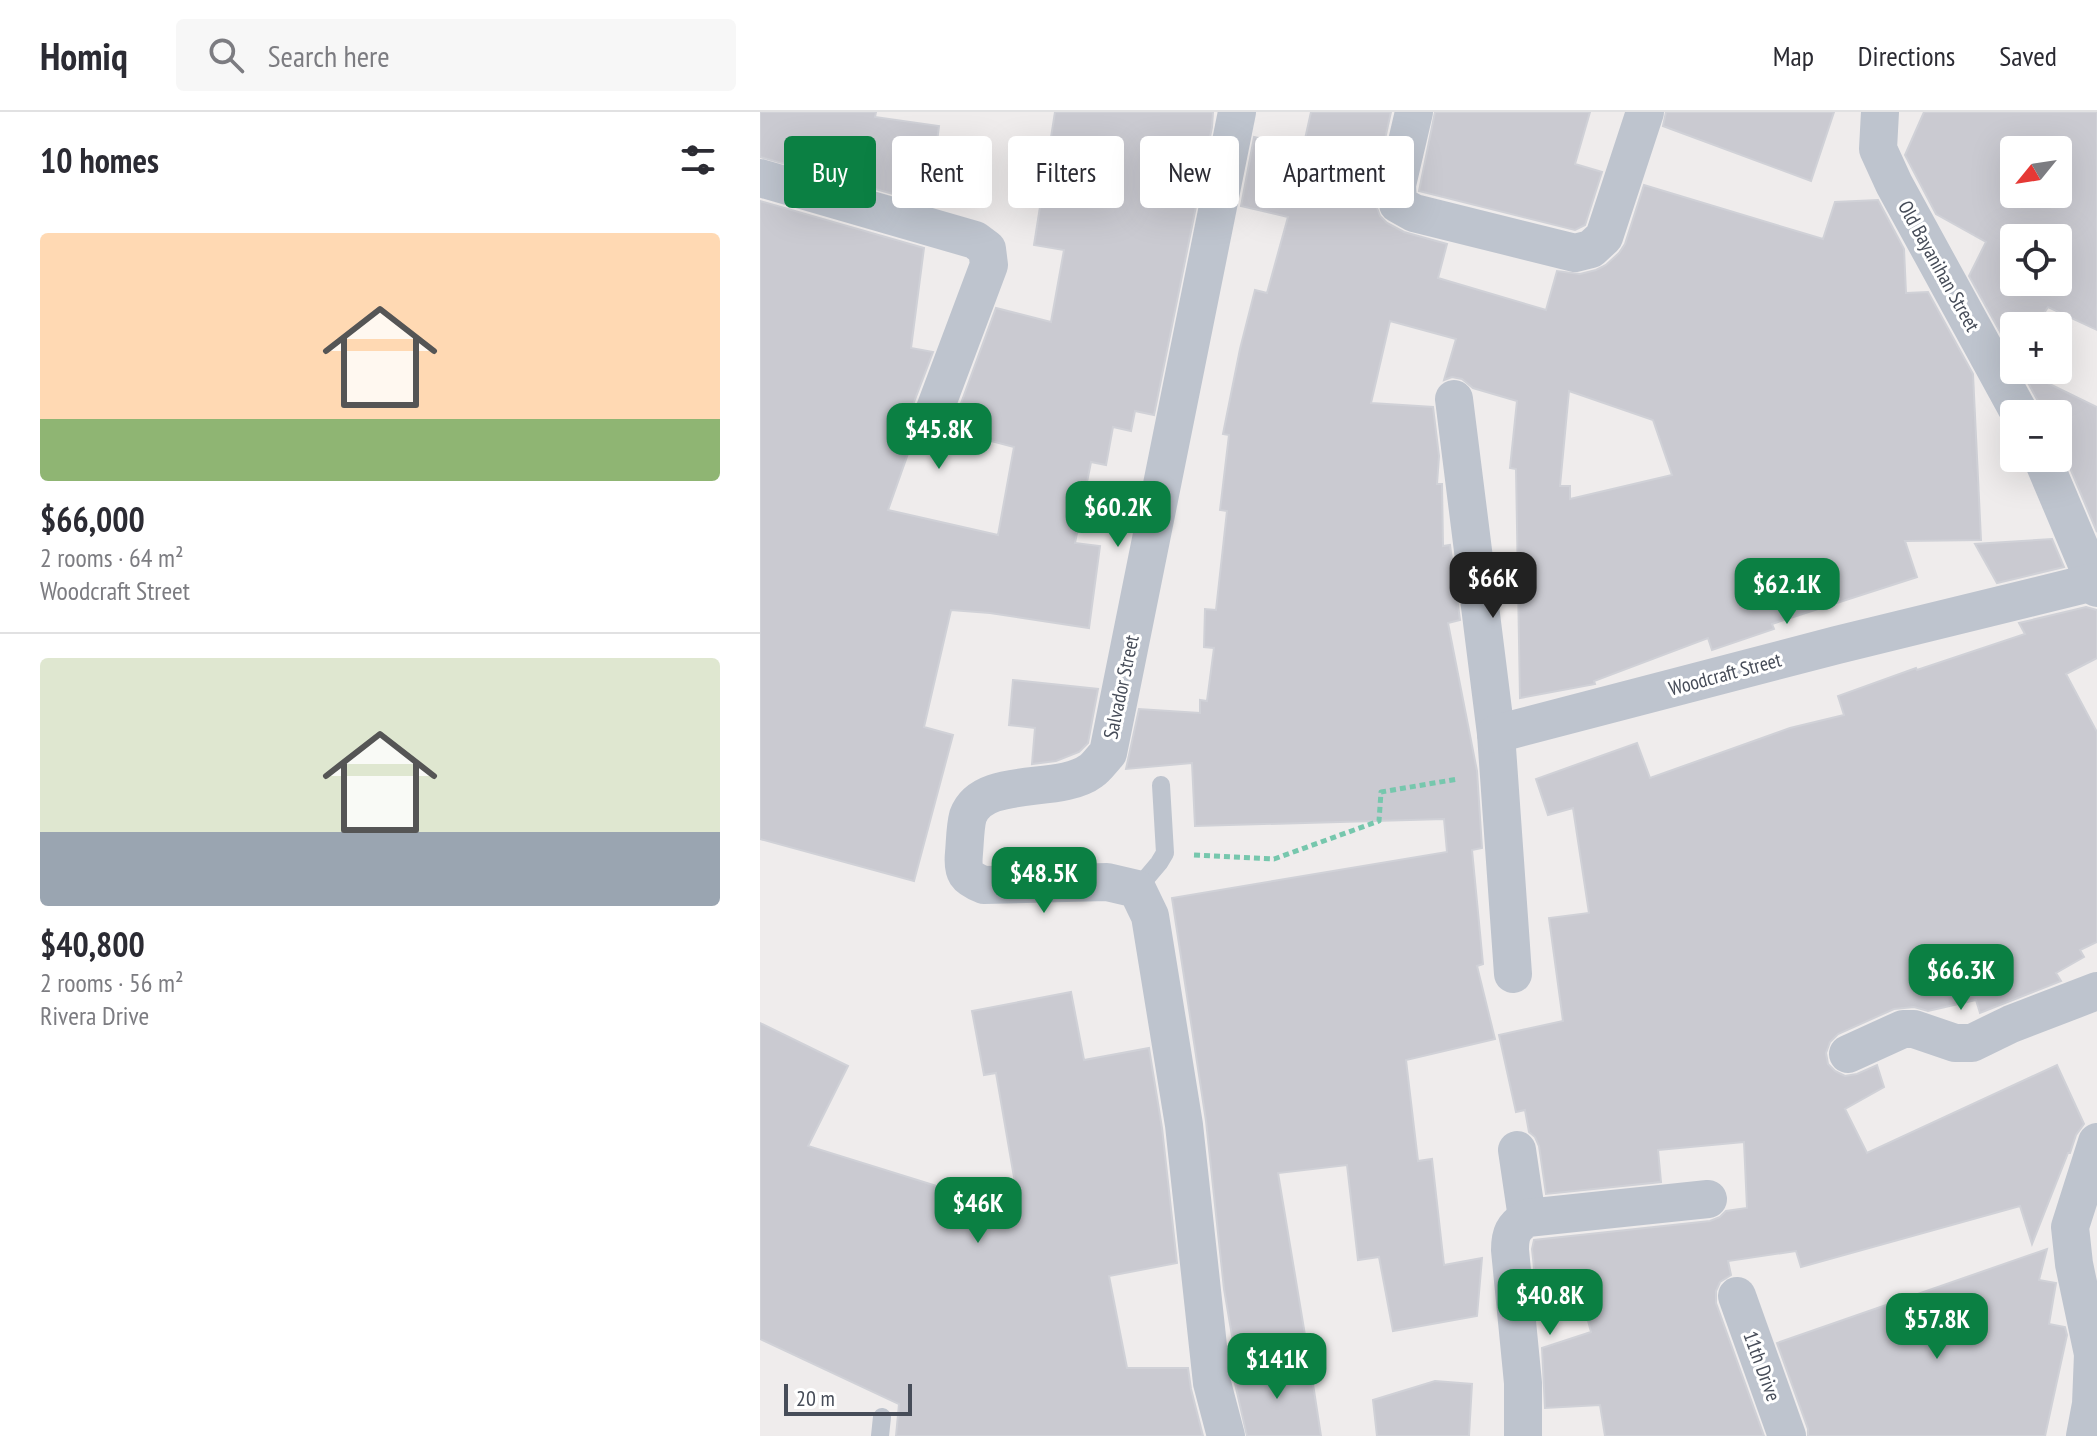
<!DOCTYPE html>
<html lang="en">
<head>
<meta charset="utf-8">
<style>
  body { margin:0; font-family:"PT Sans Narrow",sans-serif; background:#f7f7f7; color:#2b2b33; height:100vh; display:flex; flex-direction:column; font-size:30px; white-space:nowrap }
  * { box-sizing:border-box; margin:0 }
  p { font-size:26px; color:#7c7c81 }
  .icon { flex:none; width:44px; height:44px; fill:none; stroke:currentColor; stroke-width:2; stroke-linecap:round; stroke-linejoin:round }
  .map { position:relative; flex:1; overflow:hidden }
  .drawer { display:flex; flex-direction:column; background:#fff; width:760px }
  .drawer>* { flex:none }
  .guide { position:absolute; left:24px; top:24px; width:760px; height:72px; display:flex; gap:16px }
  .needle { width:52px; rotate:240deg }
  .fabs { position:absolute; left:1240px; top:24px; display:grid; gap:16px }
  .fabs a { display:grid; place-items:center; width:72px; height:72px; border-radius:8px; background:#fff; box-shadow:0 8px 32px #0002; font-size:40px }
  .scale { position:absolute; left:24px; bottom:20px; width:128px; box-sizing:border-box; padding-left:8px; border:4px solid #464c58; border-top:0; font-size:22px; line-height:28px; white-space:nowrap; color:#464c58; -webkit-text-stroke:6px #fff; paint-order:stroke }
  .price { position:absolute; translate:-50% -68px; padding:0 18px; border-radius:16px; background:#0b8043; color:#fff; font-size:26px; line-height:52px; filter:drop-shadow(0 2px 4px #0008) }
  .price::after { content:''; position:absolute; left:50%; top:48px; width:24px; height:18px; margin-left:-12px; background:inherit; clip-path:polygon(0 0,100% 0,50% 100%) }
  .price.active { background:#222; color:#fff }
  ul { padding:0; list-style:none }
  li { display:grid; align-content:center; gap:16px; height:424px; padding:0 40px }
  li+li { border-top:2px solid #e1e1e2 }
  li span { display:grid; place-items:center; height:248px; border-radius:8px; color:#555 }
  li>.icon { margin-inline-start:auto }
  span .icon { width:144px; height:144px; fill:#fffc; stroke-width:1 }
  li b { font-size:34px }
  h2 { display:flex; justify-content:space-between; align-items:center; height:96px; padding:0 40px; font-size:34px }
  .tag { padding:0 28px; border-radius:8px; background:#fff; box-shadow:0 8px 32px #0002; font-size:28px; line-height:72px }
  .tag.active { background:#0b8043; color:#fff }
  header { display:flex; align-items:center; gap:48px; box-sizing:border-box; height:112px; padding:0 40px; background:#fff; border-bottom:2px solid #e1e1e2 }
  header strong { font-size:38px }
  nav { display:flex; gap:44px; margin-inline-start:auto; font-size:28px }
  .search { width:560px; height:72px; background:#f7f7f7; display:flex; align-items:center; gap:20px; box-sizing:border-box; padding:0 28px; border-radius:8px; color:#7c7c81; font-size:30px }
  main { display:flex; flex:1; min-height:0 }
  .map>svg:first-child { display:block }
  .building { fill:#cacad1; stroke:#d0d1d7; stroke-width:2; fill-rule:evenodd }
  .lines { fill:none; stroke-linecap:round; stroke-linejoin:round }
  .path { stroke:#76c7ad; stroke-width:5; stroke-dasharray:6 4; stroke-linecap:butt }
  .lane { stroke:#bec4ce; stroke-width:18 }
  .street { stroke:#bec4ce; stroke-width:38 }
  .labels { text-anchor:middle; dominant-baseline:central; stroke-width:6; stroke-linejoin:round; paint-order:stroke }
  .street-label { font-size:20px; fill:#464c58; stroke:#fff }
</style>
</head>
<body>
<header>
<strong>Homiq</strong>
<div class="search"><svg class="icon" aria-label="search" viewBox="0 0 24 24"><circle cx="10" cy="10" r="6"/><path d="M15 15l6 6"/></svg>Search here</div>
<nav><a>Map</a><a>Directions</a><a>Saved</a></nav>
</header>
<main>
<section class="drawer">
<h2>10 homes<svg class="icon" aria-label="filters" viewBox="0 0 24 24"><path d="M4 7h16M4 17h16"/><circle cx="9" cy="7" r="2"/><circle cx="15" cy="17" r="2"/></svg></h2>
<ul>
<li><span style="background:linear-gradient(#ffd9b3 75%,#8fb573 0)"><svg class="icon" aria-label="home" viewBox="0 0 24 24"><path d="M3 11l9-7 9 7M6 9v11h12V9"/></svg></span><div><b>$66,000</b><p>2 rooms · 64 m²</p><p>Woodcraft Street</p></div></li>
<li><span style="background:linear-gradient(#dfe7d0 70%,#9aa5b1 0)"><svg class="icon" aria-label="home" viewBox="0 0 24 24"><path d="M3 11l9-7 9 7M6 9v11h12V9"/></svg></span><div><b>$40,800</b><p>2 rooms · 56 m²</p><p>Rivera Drive</p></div></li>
</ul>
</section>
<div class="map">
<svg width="1337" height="1324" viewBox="0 0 1337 1324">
  <rect width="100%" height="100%" fill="#efecec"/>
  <g class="building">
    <polygon points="0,0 116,0 115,5 179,14 169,92 0,45"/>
    <polygon points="295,0 453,0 452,15 394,303 375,299 371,319 353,315 346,353 331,350 315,431 340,434 329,516 230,501 191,498 164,615 193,623 154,769 0,727 0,89 164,136 151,236 173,240 151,298 151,309 156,319 128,398 238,423 254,335 189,318 193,313 236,196 291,210 304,138 274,133"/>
    <path d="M551,0H631L616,68V93L620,104L627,111L644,120L687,132L678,166L786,198L797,159L820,162L836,158L846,153L859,141L865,132L884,73L1063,127L1075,90L1118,88L1144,137L1146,181L1168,180L1213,262L1221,428L1145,429L1157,465L1012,512L1014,517L952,538L948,526L834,569L835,572L760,586L756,357L750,356L757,289L713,276L702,267L692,265L684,268L696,227L630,209L611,291L673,295L679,344L677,372H682L683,434L690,433L700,508L688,511L717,659L722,736L712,738L723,852L717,854L735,927L646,948L658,1049L672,1047L684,1153L722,1146L717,1204L633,1219L619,1145L598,1148L587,1053L518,1061L547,1235L476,1247L464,1177L446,1009L412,786L687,740L684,707L435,714L432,651L366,657L379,597L440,601V588L447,589L454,536L444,535L445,497L456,498L467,399L460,398L469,323L463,322L480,237L495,178L507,181L528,105L481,94L494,25L543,36ZM809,279L893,308L912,363L810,387V374H800Z"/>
    <polygon points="675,0 830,0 815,52 842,60 825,113 815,118 659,79"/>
    <polygon points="906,0 1074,0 1051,69 903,14"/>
    <path d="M1164,0H1337V218L1288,195L1276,214H1254V245L1209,164L1226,130L1176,102L1145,43ZM1254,38H1298V82H1254ZM1254,126H1298V170H1254Z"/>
    <polygon points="1261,258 1337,295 1337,420 1302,337 1298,332 1298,302 1282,302 1279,291"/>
    <polygon points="1292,427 1304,455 1237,471 1215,432"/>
    <polygon points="1326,495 1337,498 1337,546 1306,562 1337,620 1337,830 1320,838 1324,845 1296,861 1301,869 1220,901 1216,888 1168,899 1154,895 1134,897 1078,922 1070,930 1066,941 1068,952 1075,959 1085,964 1097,962 1117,953 1124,975 1085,997 1107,1041 1297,953 1324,1012 1316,1023 1310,1041 1308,1041 1272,1132 1260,1094 1041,1155 1036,1139 968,1149 971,1163 960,1170 956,1179 956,1191 1004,1324 845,1324 840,1293 785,1296 782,1236 831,1220 822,1186 778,1194 772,1137 774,1128 950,1109 960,1105 966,1099 987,1096 984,1030 898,1038 901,1070 786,1082 779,1034 775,1025 769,1020 765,998 756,1000 739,923 803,909 789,806 829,801 813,696 788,703 776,667 877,631 890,666 1030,616 1084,603 1078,584 1156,556 1157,558 1265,522 1259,511"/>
    <polygon points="253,568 338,577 328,631 319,640 296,649 272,652 275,616 249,613"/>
    <polygon points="311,880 324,948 389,936 402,1016 417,1151 349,1164 367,1256 428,1256 431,1277 443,1324 136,1324 139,1292 0,1227 0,911 88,954 48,1034 260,1100 236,961 224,963 212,899"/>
    <polygon points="1287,1137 1279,1168 1296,1171 1289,1212 1305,1215 1307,1223 1285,1324 1048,1324 1048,1317 1017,1231"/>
    <polygon points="472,1252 551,1259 561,1324 487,1324 474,1267"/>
    <polygon points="675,1269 712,1272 709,1324 617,1324 613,1288"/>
  </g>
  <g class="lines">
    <polyline class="path" points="434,743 514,747 619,709 621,680 698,667"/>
    <g class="lane">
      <polyline points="377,777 399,751 405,741 401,673"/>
      <polyline points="120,1324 122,1305"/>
    </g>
    <g class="street">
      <polyline points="654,0 637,73 638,92 654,101 815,141 831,137 844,125 885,0"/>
      <polyline points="1120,0 1118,37 1134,72 1260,302"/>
      <polyline points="0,66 215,128 227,137 229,153 172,305"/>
      <polyline points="694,287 736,622 753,862"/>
      <polyline points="1282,346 1337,476"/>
      <polyline points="736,622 1077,533 1334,470"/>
      <polyline points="1088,942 1143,917 1154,917 1195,931 1212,931 1251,912 1337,879"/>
      <polyline points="757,1038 767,1106"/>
      <polyline points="977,1184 1027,1324"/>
      <path d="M466,1324L452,1271L424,1013L390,804L377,777L347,770L224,773C206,766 202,761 204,741C205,730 205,715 208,704C223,663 299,683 331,659C337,655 343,646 348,641L477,0"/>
      <path d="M763,1324V1271L750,1138C750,1122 753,1115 767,1106L948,1087"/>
      <polyline points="1325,1324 1331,1292 1333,1242 1314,1152 1310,1115 1337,1030"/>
    </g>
  </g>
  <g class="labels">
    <g class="street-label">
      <text transform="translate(1179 154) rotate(61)">Old Bayanihan Street</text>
      <text transform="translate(965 562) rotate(-15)">Woodcraft Street</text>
      <text transform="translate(361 575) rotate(-78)">Salvador Street</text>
      <text transform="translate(1002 1254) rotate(70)">11th Drive</text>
    </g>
  </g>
</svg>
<div class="fabs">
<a><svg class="needle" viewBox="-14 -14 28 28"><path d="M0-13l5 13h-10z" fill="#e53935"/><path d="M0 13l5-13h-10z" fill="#7c7c81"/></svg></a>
<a><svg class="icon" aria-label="locate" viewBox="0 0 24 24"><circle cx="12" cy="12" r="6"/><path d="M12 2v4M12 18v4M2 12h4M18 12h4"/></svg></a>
<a>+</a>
<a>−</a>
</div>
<div class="scale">20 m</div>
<b class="price" style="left:179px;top:359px">$45.8K</b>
<b class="price" style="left:358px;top:437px">$60.2K</b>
<b class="price active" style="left:733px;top:508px">$66K</b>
<b class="price" style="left:1027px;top:514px">$62.1K</b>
<b class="price" style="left:284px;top:803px">$48.5K</b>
<b class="price" style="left:1201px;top:900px">$66.3K</b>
<b class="price" style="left:218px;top:1133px">$46K</b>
<b class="price" style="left:790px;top:1225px">$40.8K</b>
<b class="price" style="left:1177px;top:1249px">$57.8K</b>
<b class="price" style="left:517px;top:1289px">$141K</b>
<div class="guide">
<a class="tag active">Buy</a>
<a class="tag">Rent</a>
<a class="tag">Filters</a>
<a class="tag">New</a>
<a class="tag">Apartment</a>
</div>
</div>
</main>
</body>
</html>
